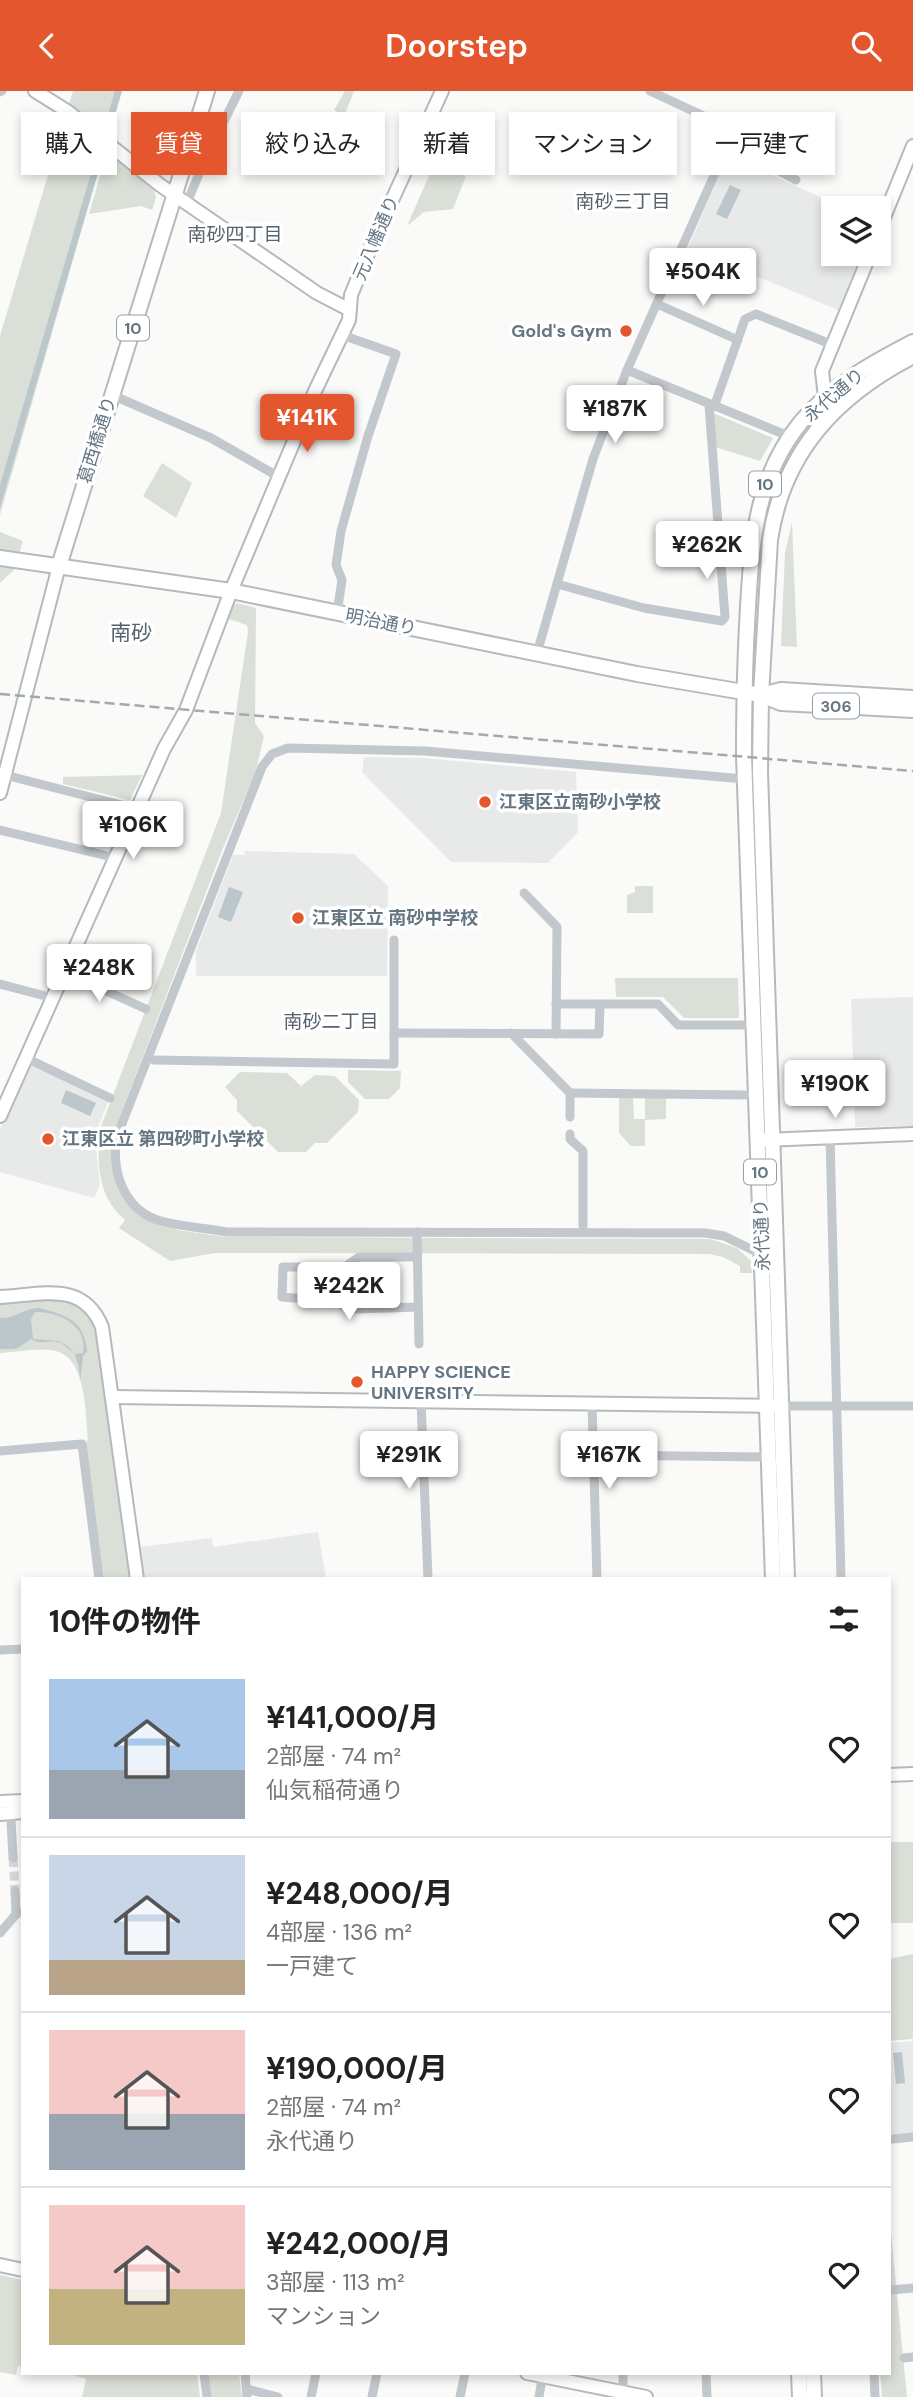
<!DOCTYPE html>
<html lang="ja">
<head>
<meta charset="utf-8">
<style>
  body { margin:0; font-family:"DM Sans","Noto Sans JP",sans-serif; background:#f6f6f6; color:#222; height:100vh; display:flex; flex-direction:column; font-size:26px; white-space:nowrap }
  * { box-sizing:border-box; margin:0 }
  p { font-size:23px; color:#767676 }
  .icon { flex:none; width:38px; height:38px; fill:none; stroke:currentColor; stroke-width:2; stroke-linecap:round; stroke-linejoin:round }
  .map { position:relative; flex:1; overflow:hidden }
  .details { position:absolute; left:21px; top:1486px; width:870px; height:798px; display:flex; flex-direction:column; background:#fff; border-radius:0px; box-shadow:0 4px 10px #0003 }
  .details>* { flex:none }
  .guide { position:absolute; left:21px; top:21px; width:872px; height:63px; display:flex; gap:14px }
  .buttons { position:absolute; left:821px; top:105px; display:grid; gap:14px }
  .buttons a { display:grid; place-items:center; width:70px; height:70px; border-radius:0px; background:#fff; box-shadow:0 4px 10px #0003; font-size:35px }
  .price { position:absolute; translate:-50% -60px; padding:0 16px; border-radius:7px; background:#fff; color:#222; font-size:23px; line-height:46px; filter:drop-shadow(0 2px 4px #0008) }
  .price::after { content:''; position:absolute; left:50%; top:42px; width:21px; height:16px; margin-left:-10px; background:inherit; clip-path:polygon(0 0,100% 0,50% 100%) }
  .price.current { background:#e4572e; color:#fff }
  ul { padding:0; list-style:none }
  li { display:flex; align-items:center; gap:21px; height:175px; padding:0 28px }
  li+li { border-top:2px solid #e0e0e0 }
  li span { display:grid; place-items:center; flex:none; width:196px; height:140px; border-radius:0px; color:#555 }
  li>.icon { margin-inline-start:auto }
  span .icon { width:84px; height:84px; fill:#fffc; stroke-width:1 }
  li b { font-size:30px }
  h2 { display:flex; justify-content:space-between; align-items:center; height:84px; padding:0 28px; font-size:30px }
  .pill { padding:0 24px; border-radius:0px; background:#fff; box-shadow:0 4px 10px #0003; font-size:24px; line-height:63px }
  .pill.current { background:#e4572e; color:#fff }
  header { display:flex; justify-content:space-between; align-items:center; height:91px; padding:0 28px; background:#e4572e; color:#fff; font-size:32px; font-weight:600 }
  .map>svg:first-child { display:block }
  .built { fill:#e8e9e9 }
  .green { fill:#dadfd7 }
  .water { fill:#bbc7cb; fill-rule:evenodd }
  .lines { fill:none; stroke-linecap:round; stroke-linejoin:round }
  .street-tunnel { stroke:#d5d9db; stroke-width:9; stroke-dasharray:9 4.5; stroke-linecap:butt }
  .secondary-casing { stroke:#b3babf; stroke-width:16 }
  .primary-casing { stroke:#b5babe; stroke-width:18 }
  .street { stroke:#c3c8cc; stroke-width:9 }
  .secondary { stroke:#fff; stroke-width:12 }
  .primary { stroke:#fff; stroke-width:14 }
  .rail { stroke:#a2aab0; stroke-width:2.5; stroke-dasharray:10 5; stroke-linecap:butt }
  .poi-dot { fill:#e4572e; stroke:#fff; stroke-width:2.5 }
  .labels { text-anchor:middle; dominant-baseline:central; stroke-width:7; stroke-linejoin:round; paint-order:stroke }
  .shield { fill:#fff; stroke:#939fa8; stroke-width:2 }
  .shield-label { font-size:16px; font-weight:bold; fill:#657683 }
  .street-label { font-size:18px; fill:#657683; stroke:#fff }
  .poi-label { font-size:18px; font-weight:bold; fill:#657683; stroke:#fff; text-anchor:start }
  .neighbourhood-label { font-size:19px; fill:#57646e; stroke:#fff }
  .quarter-label { font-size:21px; fill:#57646e; stroke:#fff }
</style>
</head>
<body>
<header><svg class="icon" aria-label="back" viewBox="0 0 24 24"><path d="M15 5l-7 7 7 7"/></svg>Doorstep<svg class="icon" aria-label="search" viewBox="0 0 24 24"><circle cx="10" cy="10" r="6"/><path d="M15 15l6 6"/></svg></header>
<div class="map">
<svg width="913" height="2306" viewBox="0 0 913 2306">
  <rect width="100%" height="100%" fill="#fafaf8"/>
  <g class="built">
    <polygon points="728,64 844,117 833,117 833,163 861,163 838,219 688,157"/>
    <polygon points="364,666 424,667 576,681 578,741 548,772 451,771 362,681"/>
    <polygon points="245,760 354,763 388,795 387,885 196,885 196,860 233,764 245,764"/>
    <polygon points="913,906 913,1035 855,1036 851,908"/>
    <polygon points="28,973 109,1009 98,1036 96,1057 100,1094 94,1107 0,1081 0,1038"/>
    <polygon points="318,1441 326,1487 142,1487 138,1456 212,1447 213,1456"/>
    <polygon points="913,1950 913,2042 889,2044 889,1952"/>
  </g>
  <g class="green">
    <polygon points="73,0 121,0 0,424 0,245"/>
    <polygon points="345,0 354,0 345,23 369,35 365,44 355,39 356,35 334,19"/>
    <polygon points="107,61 154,99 156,106 152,119 141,115 89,123"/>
    <polygon points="435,71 466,85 453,118 424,121 407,135"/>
    <polygon points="713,322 773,347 760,370 715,356"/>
    <polygon points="162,372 192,392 176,427 143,405"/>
    <polygon points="792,431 797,556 781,555 785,462"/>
    <polygon points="0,441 23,450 14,479 0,492"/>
    <path d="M237,512L256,517L255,632L264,645L255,683L223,757L115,1038L113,1052L128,1107L177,1139L226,1146L710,1148L737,1157L751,1170L752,1182H740V1175L723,1166L709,1163L215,1162L170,1170L119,1137L125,1129C97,1105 97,1073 100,1038L221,722L248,541L247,534L226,527L231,515Z"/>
    <polygon points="142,684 130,709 63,693 63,686"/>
    <polygon points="635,795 653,795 653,822 627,822 627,804 635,801"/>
    <polygon points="615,887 738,887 739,927 684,927 663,906 616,906"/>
    <polygon points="348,979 401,980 400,997 389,1008 365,1008 348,991"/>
    <polygon points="240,981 287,982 301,995 315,984 335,985 359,1009 358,1021 327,1052 315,1052 306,1061 278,1061 237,1020 237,1009 225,996"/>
    <polygon points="619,1007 633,1007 634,1028 645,1028 645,1007 666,1007 666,1028 645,1029 645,1055 631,1055 619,1042"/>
    <path d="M71,1206L95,1225L133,1487H102L86,1354L88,1347C85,1319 87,1262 50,1259C34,1257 16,1261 0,1262V1210Z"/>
    <polygon points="889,1751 913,1751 913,1832 891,1832"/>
    <polygon points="913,1863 913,1948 889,1950 889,1868"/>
    <polygon points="889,2122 907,2306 882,2306 880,2282 889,2282"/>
    <polygon points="0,2184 23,2189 23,2276 18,2275 16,2284 0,2281"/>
    <polygon points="66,2282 197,2282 200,2306 82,2306 86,2288"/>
    <polygon points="207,2282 239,2282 242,2306 210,2306"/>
  </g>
  <g class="water">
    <polygon points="115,0 122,0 0,417 0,394"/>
    <polygon points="730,94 741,99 727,128 716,123"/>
    <polygon points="229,796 243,801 231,831 218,826"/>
    <polygon points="66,999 96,1012 90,1025 61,1012"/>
    <path d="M39,1217C65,1224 84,1228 87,1260L83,1265L80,1291C80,1277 77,1254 58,1251C48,1249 40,1254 31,1248L16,1258H0V1227C15,1228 24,1217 39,1217ZM35,1221C58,1220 89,1235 83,1262L75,1263L59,1250L33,1248L31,1228Z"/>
    <polygon points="902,1961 905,1992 896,1993 893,1962"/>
  </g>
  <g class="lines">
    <polyline class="street-tunnel" points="13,1767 15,1800"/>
    <defs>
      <g id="secondary">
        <polyline points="35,0 67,20 160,94 317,202 350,219"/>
        <polyline points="878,141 913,55"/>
        <polyline points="825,306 822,280 870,163"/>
        <polyline points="0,702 59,475"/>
        <polyline points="0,1025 164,658 186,619 231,500 315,300 349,229 351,204 372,153 442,0"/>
        <polyline points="763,1049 913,1043"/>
        <path d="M0,1206C41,1204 83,1189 102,1236L137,1488"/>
        <polyline points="113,1306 774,1315"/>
        <polyline points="889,1684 913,1683"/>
        <polyline points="0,1711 23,1710"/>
        <polyline points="0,1723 23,1721"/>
        <polyline points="0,2174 23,2179"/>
        <polyline points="527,2282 646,2306"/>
      </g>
      <g id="primary">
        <polyline points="0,467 231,500 637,583 761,604 781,612 913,619"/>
        <polyline points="59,475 207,0"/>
        <polyline points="761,604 781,599 913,607"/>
        <path d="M773,1488L744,665C744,616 745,566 748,516C752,449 756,386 801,331C831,295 872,272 913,251"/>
        <path d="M787,1488L760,681L761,604L770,449C783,361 836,305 913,265"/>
        <polyline points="799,2282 800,2306"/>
        <polyline points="813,2282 814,2306"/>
      </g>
    </defs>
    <use href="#secondary" class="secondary-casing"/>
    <use href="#primary" class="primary-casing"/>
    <g class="street">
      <polyline points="650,0 755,49 761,56 762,71 796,89"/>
      <polyline points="0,1 2,0"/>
      <polyline points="187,112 206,66 239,0"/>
      <polyline points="657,213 738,249"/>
      <polyline points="627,279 734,40"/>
      <polyline points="112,304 211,347 279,386"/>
      <polyline points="714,316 745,228 756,223 833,254"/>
      <polyline points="557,493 644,517 722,530 725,526 709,314"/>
      <polyline points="337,522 342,489 336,474 341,440 368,345 396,263 342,244"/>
      <polyline points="537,562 593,368 627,279 791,346"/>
      <polyline points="5,684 137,718"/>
      <path d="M744,688L425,660L288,657L272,663L262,676L119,1040C108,1075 123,1120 161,1130C182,1136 206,1137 227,1141L705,1142L724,1145L763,1164"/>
      <polyline points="0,739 116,767"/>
      <polyline points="524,802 557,836 556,943"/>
      <polyline points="64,881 146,918"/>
      <polyline points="0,893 53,907"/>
      <polyline points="556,913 658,913 678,934 743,934"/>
      <polyline points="394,942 599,943 600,913"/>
      <polyline points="511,942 570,1002 570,1026"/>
      <polyline points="26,967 110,1007"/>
      <polyline points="154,969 394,973 394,849"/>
      <polyline points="570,1002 745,1004"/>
      <polyline points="570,1043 570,1048 583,1060 583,1135"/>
      <polyline points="830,1046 841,1488"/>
      <polyline points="417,1141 419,1253"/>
      <polyline points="417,1166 359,1166 345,1176 283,1176 282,1206 330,1210 357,1218 418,1216"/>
      <polyline points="421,1310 428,1488"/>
      <polyline points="592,1313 597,1488"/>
      <polyline points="781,1315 913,1315"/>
      <polyline points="0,1360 82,1353 99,1488"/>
      <polyline points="593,1364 769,1366"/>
      <polyline points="0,1559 23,1558"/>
      <polyline points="11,1729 13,1767"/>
      <polyline points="15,1800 16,1824"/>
      <polyline points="0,1842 18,1821"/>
      <polyline points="893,2048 913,2046"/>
      <polyline points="891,2199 913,2197"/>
      <polyline points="904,2267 913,2266"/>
      <polyline points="204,2282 207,2306"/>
      <polyline points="245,2282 247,2306"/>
      <polyline points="706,2282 707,2306"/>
      <polyline points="874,2282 875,2306"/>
      <polyline points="247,2298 278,2306"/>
      <polyline points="623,2305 623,2282"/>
      <polyline points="311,2306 316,2282"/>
      <polyline points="372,2306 377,2282"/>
      <polyline points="460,2306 465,2282"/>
      <polyline points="539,2306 543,2282"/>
    </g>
    <use href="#secondary" class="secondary"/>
    <use href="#primary" class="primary"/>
    <polyline class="rail" points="0,603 913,680"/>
  </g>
  <g class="poi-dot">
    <circle cx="626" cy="240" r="7"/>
    <circle cx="485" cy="711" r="7"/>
    <circle cx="298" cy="827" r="7"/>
    <circle cx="48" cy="1048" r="7"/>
    <circle cx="357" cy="1291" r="7"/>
  </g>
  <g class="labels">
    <g class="shield">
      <rect x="117" y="224.5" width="32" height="25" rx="5"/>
      <rect x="749" y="380.5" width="32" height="25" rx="5"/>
      <rect x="813" y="602.5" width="46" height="25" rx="5"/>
      <rect x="744" y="1068.5" width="32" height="25" rx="5"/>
    </g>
    <g class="shield-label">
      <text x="133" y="237">10</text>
      <text x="765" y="393">10</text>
      <text x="836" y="615">306</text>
      <text x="760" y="1081">10</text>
    </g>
    <g class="street-label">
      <text transform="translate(376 147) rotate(-67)">元八幡通り</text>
      <text transform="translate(834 304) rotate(-40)">永代通り</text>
      <text transform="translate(97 349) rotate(-73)">葛西橋通り</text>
      <text transform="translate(381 531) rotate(11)">明治通り</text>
      <text transform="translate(762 1144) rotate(-92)">永代通り</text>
    </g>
    <g class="poi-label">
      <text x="612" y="240" text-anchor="end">Gold's Gym</text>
      <text x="499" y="711">江東区立南砂小学校</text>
      <text x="312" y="827">江東区立 南砂中学校</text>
      <text x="62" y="1048">江東区立 第四砂町小学校</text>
      <text x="371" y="1281">HAPPY SCIENCE<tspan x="371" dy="21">UNIVERSITY</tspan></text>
    </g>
    <g class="neighbourhood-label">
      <text x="623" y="110">南砂三丁目</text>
      <text x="235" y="143">南砂四丁目</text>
      <text x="331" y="930">南砂二丁目</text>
    </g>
    <g class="quarter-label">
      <text x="131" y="542">南砂</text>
    </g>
  </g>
</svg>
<div class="buttons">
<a><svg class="icon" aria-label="layers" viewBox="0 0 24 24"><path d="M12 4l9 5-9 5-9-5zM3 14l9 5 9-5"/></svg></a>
</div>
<b class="price" style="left:703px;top:217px">¥504K</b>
<b class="price" style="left:615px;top:354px">¥187K</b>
<b class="price current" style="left:307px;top:363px">¥141K</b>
<b class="price" style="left:707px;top:490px">¥262K</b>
<b class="price" style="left:133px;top:770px">¥106K</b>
<b class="price" style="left:99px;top:913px">¥248K</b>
<b class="price" style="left:835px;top:1029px">¥190K</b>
<b class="price" style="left:349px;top:1231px">¥242K</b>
<b class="price" style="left:409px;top:1400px">¥291K</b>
<b class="price" style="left:609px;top:1400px">¥167K</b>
<div class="guide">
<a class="pill">購入</a>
<a class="pill current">賃貸</a>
<a class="pill">絞り込み</a>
<a class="pill">新着</a>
<a class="pill">マンション</a>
<a class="pill">一戸建て</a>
</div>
<section class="details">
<h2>10件の物件<svg class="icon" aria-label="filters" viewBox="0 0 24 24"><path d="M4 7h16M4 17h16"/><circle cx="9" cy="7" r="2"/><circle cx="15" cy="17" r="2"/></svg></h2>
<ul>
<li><span style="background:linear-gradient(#a9c7e8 65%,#9aa5b1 0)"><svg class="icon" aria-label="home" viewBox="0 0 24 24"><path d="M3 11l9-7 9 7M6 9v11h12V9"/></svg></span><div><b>¥141,000/月</b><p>2部屋 · 74 m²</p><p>仙気稲荷通り</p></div><svg class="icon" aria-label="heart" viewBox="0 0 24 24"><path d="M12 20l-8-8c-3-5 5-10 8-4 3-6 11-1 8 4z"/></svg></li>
<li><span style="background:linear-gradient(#c9d6e8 75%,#b9a48a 0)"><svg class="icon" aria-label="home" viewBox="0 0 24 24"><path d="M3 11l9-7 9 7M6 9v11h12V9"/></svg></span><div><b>¥248,000/月</b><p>4部屋 · 136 m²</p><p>一戸建て</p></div><svg class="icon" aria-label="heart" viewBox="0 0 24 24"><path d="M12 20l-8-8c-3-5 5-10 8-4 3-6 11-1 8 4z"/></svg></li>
<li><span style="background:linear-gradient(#f6c9c9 60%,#9aa5b1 0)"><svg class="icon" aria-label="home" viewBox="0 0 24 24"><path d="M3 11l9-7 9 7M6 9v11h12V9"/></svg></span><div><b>¥190,000/月</b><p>2部屋 · 74 m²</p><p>永代通り</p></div><svg class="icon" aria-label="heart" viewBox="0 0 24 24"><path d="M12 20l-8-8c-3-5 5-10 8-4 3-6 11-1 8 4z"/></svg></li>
<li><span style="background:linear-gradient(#f6c9c9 60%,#c2b280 0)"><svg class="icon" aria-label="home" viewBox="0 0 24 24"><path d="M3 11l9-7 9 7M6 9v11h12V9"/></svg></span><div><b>¥242,000/月</b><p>3部屋 · 113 m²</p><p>マンション</p></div><svg class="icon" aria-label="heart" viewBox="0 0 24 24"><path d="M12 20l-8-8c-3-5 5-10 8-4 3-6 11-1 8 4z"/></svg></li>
</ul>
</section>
</div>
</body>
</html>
